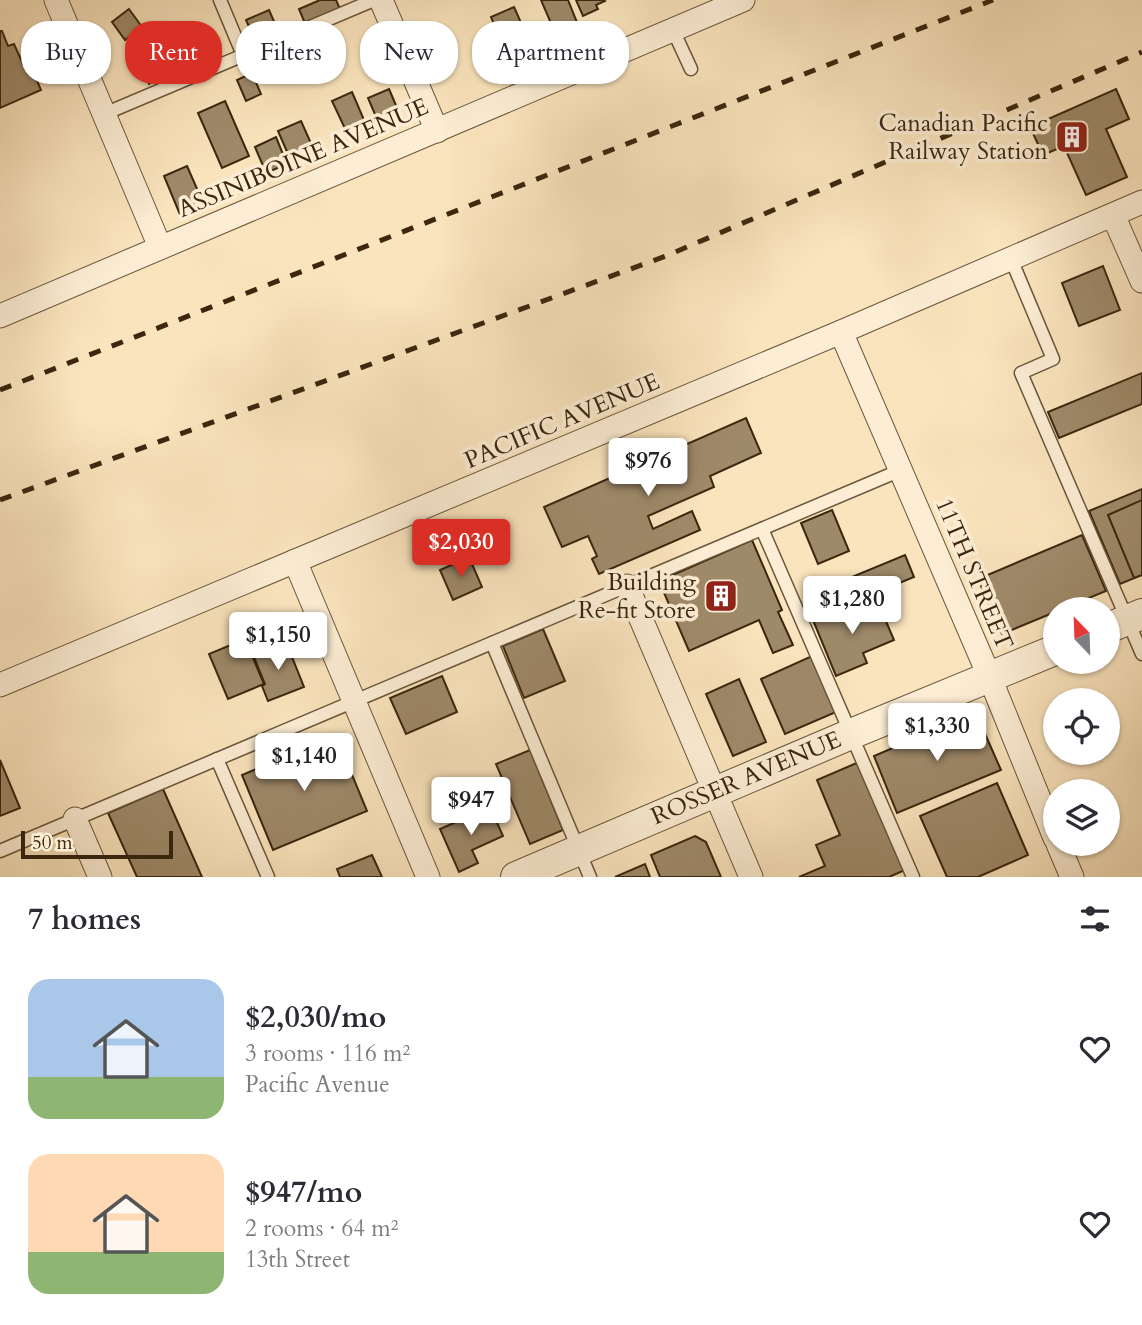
<!DOCTYPE html>
<html lang="en">
<head>
<meta charset="utf-8">
<style>
  body { margin:0; font-family:Cardo,serif; background:#f2f2f3; color:#2b2b33; height:100vh; display:flex; flex-direction:column; font-size:26px; white-space:nowrap }
  * { box-sizing:border-box; margin:0 }
  p { font-size:23px; color:#7c7c81 }
  .icon { flex:none; width:38px; height:38px; fill:none; stroke:currentColor; stroke-width:2; stroke-linecap:round; stroke-linejoin:round }
  .map { position:relative; height:877px; overflow:hidden }
  .details { display:flex; flex-direction:column; background:#fff; flex:1 }
  .details>* { flex:none }
  .guide { position:absolute; left:21px; top:21px; width:700px; height:63px; display:flex; gap:14px }
  .needle { width:46px; rotate:337deg }
  .fabs { position:absolute; left:1043px; top:597px; display:grid; gap:14px }
  .fabs a { display:grid; place-items:center; width:77px; height:77px; border-radius:50%; background:#fff; box-shadow:0 2px 5px #0004; font-size:35px }
  .scale { position:absolute; left:21px; bottom:18px; width:152px; box-sizing:border-box; padding-left:7px; border:4px solid #3a270e; border-top:0; font-size:19px; line-height:24px; white-space:nowrap; color:#3a270e; -webkit-text-stroke:5px #fcedd4; paint-order:stroke }
  .price { position:absolute; translate:-50% -60px; padding:0 16px; border-radius:7px; background:#fff; color:#222; font-size:23px; line-height:46px; filter:drop-shadow(0 2px 4px #0008) }
  .price::after { content:''; position:absolute; left:50%; top:42px; width:21px; height:16px; margin-left:-10px; background:inherit; clip-path:polygon(0 0,100% 0,50% 100%) }
  .price.current { background:#d93025; color:#fff }
  ul { padding:0; list-style:none }
  li { display:flex; align-items:center; gap:21px; height:175px; padding:0 28px }
  li span { display:grid; place-items:center; flex:none; width:196px; height:140px; border-radius:21px; color:#555 }
  li>.icon { margin-inline-start:auto }
  span .icon { width:84px; height:84px; fill:#fffc; stroke-width:1 }
  li b { font-size:30px }
  h2 { display:flex; justify-content:space-between; align-items:center; height:84px; padding:0 28px; font-size:30px }
  .tag { padding:0 24px; border-radius:28px; background:#fff; box-shadow:0 2px 5px #0004; font-size:24px; line-height:63px }
  .tag.current { background:#d93025; color:#fff }
  .map>svg:first-child { display:block }
  .building { fill:#9e8969; stroke:#3a270e; stroke-width:2 }
  .lines { fill:none; stroke-linecap:round; stroke-linejoin:round }
  .service-casing { stroke:#6a563a; stroke-width:15 }
  .minor-casing { stroke:#6a563a; stroke-width:25 }
  .tertiary-casing { stroke:#6a563a; stroke-width:32 }
  .service { stroke:#fcedd4; stroke-width:12 }
  .minor { stroke:#fcedd4; stroke-width:23 }
  .tertiary { stroke:#fcedd4; stroke-width:30 }
  .rail { stroke:#3a270e; stroke-width:5; stroke-dasharray:12 12; stroke-linecap:butt }
  .labels { text-anchor:middle; dominant-baseline:central; stroke-width:7; stroke-linejoin:round; paint-order:stroke }
  .poi-label { font-size:24px; fill:#3a270e; stroke:#fcedd4; text-anchor:end }
  .street-label { font-size:24px; fill:#3a270e; stroke:#fcedd4 }
</style>
</head>
<body>
<div class="map">
<svg width="1142" height="877" viewBox="0 0 1142 877">
  <rect width="100%" height="100%" fill="#fae4bd"/>
  <filter id="stains"><feTurbulence type="fractalNoise" baseFrequency=".00286" numOctaves="4"/><feColorMatrix values="0 0 0 0 .2 0 0 0 0 .09 0 0 0 0 .02 0 0 0 .5 -.17"/></filter>
  <radialGradient id="worn" r=".72"><stop offset=".6" stop-color="#630" stop-opacity="0"/><stop offset="1" stop-color="#630" stop-opacity=".3"/></radialGradient>
  <g class="building">
    <polygon points="320,0 336,0 341,11 306,26 299,9"/>
    <polygon points="541,0 568,0 578,25 560,32 558,26 553,28"/>
    <polygon points="576,0 604,0 605,1 596,5 598,9 583,16"/>
    <polygon points="514,7 530,43 506,53 491,17"/>
    <polygon points="129,9 142,27 125,40 112,22"/>
    <polygon points="269,10 276,26 253,36 246,20"/>
    <polygon points="546,25 547,27 558,26 566,45 548,53 538,29"/>
    <polygon points="160,29 179,69 149,84 130,44"/>
    <polygon points="0,31 2,31 8,46 14,44 23,64 29,62 41,90 0,108"/>
    <polygon points="252,73 261,94 246,101 237,80"/>
    <polygon points="389,89 401,117 380,126 368,98"/>
    <polygon points="1116,89 1129,119 1106,129 1127,177 1086,195 1064,146 1043,155 1030,127"/>
    <polygon points="352,92 367,127 348,135 332,101"/>
    <polygon points="225,101 249,156 222,168 198,113"/>
    <polygon points="301,121 314,150 291,161 278,131"/>
    <polygon points="276,137 287,164 266,173 255,147"/>
    <polygon points="187,166 205,207 181,217 164,176"/>
    <polygon points="1103,266 1120,310 1079,326 1062,283"/>
    <polygon points="1142,373 1142,404 1059,438 1048,412"/>
    <polygon points="746,418 761,453 710,476 714,487 648,516 653,529 692,511 700,530 599,574 592,559 597,556 588,536 562,547 544,507"/>
    <polygon points="1142,489 1142,575 1120,584 1089,511"/>
    <polygon points="1142,500 1142,575 1134,578 1108,515"/>
    <polygon points="832,510 849,551 818,564 801,523"/>
    <polygon points="1082,535 1106,591 1062,609 1055,609 1055,612 1002,634 978,579"/>
    <polygon points="752,540 782,610 778,612 793,645 773,653 759,620 689,651 659,581"/>
    <polygon points="905,555 914,577 844,606 835,584"/>
    <polygon points="469,557 482,587 453,600 440,570"/>
    <polygon points="850,604 855,616 879,605 894,640 863,653 867,663 836,676 813,620"/>
    <polygon points="543,629 565,681 524,698 503,646"/>
    <polygon points="245,639 264,684 228,699 209,654"/>
    <polygon points="286,642 304,687 268,701 262,686 265,684 253,655"/>
    <polygon points="812,656 836,712 785,734 761,679"/>
    <polygon points="442,676 457,712 406,734 390,698"/>
    <polygon points="739,679 766,742 733,756 706,694"/>
    <polygon points="967,716 978,718 1001,770 897,813 874,756"/>
    <polygon points="336,736 367,811 273,850 242,775"/>
    <polygon points="530,750 563,830 530,844 496,764"/>
    <polygon points="0,760 20,808 0,816"/>
    <polygon points="859,762 905,870 889,877 799,877 825,866 816,845 840,835 817,780"/>
    <polygon points="997,783 1028,855 978,877 947,877 920,816"/>
    <polygon points="163,789 202,877 137,877 108,813"/>
    <polygon points="490,807 503,836 472,850 478,863 459,872 440,829"/>
    <polygon points="695,836 706,842 721,877 660,877 651,855"/>
    <polygon points="372,855 382,877 340,877 337,869"/>
    <polygon points="645,864 650,877 615,877"/>
  </g>
  <g class="lines">
    <defs>
      <g id="service">
        <polyline points="220,0 243,55"/>
        <polyline points="673,30 691,69"/>
        <polyline points="104,114 374,0"/>
        <polyline points="1011,259 1053,359 1021,373 1142,654"/>
        <polyline points="762,529 913,877"/>
        <polyline points="492,643 590,877"/>
        <polyline points="217,759 268,877"/>
        <polyline points="0,851 901,470"/>
      </g>
      <g id="minor">
        <polyline points="56,0 160,247"/>
        <polyline points="381,0 437,131"/>
        <polyline points="1113,215 1142,281"/>
        <polyline points="0,316 743,0"/>
        <polyline points="841,332 990,678 1055,838"/>
        <polyline points="295,561 428,877"/>
        <polyline points="627,586 751,877"/>
        <polyline points="0,685 841,332 1142,202"/>
        <polyline points="75,819 100,877"/>
        <polyline points="1058,844 1072,877"/>
      </g>
      <g id="tertiary">
        <polyline points="1108,628 1142,614"/>
        <polyline points="516,877 851,734 1055,650"/>
      </g>
    </defs>
    <use href="#service" class="service-casing"/>
    <use href="#minor" class="minor-casing"/>
    <use href="#tertiary" class="tertiary-casing"/>
    <use href="#service" class="service"/>
    <use href="#minor" class="minor"/>
    <use href="#tertiary" class="tertiary"/>
    <g class="rail">
      <polyline points="0,390 993,0"/>
      <polyline points="0,500 666,256 1142,52"/>
    </g>
  </g>
  <defs>
    <symbol id="building-square" viewBox="-11 -11 22 22"><rect x="-9" y="-9" width="18" height="18" rx="4" fill="#8f2418" stroke="#fcedd4"/><path d="M-4-6H4V6H1V3H-1V6H-4ZM-2.5-4.3h1.7v1.8h-1.7ZM.8-4.3h1.7v1.8H.8ZM-2.5-1h1.7V.8h-1.7ZM.8-1h1.7V.8H.8Z" fill="#fff"/></symbol>
  </defs>
  <g fill-rule="evenodd">
    <use href="#building-square" x="1053" y="118" width="38" height="38"/>
    <use href="#building-square" x="702" y="577" width="38" height="38"/>
  </g>
  <g class="labels">
    <g class="poi-label">
      <text x="1048" y="123">Canadian Pacific<tspan x="1048" dy="28">Railway Station</tspan></text>
      <text x="696" y="582">Building<tspan x="696" dy="28">Re-fit Store</tspan></text>
    </g>
    <g class="street-label">
      <text transform="translate(303 158) rotate(-23)">ASSINIBOINE AVENUE</text>
      <text transform="translate(562 421) rotate(-23)">PACIFIC AVENUE</text>
      <text transform="translate(974 574) rotate(67)">11TH STREET</text>
      <text transform="translate(746 778) rotate(-23)">ROSSER AVENUE</text>
    </g>
  </g>
  <rect width="100%" height="100%" filter="url(#stains)"/>
  <rect width="100%" height="100%" fill="url(#worn)"/>
</svg>
<div class="fabs">
<a><svg class="needle" viewBox="-14 -14 28 28"><path d="M0-13l5 13h-10z" fill="#e53935"/><path d="M0 13l5-13h-10z" fill="#7c7c81"/></svg></a>
<a><svg class="icon" aria-label="locate" viewBox="0 0 24 24"><circle cx="12" cy="12" r="6"/><path d="M12 2v4M12 18v4M2 12h4M18 12h4"/></svg></a>
<a><svg class="icon" aria-label="layers" viewBox="0 0 24 24"><path d="M12 4l9 5-9 5-9-5zM3 14l9 5 9-5"/></svg></a>
</div>
<div class="scale">50 m</div>
<b class="price" style="left:648px;top:498px">$976</b>
<b class="price current" style="left:461px;top:579px">$2,030</b>
<b class="price" style="left:852px;top:636px">$1,280</b>
<b class="price" style="left:278px;top:672px">$1,150</b>
<b class="price" style="left:937px;top:763px">$1,330</b>
<b class="price" style="left:304px;top:793px">$1,140</b>
<b class="price" style="left:471px;top:837px">$947</b>
<div class="guide">
<a class="tag">Buy</a>
<a class="tag current">Rent</a>
<a class="tag">Filters</a>
<a class="tag">New</a>
<a class="tag">Apartment</a>
</div>
</div>
<section class="details">
<h2>7 homes<svg class="icon" aria-label="filters" viewBox="0 0 24 24"><path d="M4 7h16M4 17h16"/><circle cx="9" cy="7" r="2"/><circle cx="15" cy="17" r="2"/></svg></h2>
<ul>
<li><span style="background:linear-gradient(#a9c7e8 70%,#8fb573 0)"><svg class="icon" aria-label="home" viewBox="0 0 24 24"><path d="M3 11l9-7 9 7M6 9v11h12V9"/></svg></span><div><b>$2,030/mo</b><p>3 rooms · 116 m²</p><p>Pacific Avenue</p></div><svg class="icon" aria-label="heart" viewBox="0 0 24 24"><path d="M12 20l-8-8c-3-5 5-10 8-4 3-6 11-1 8 4z"/></svg></li>
<li><span style="background:linear-gradient(#ffd9b3 70%,#8fb573 0)"><svg class="icon" aria-label="home" viewBox="0 0 24 24"><path d="M3 11l9-7 9 7M6 9v11h12V9"/></svg></span><div><b>$947/mo</b><p>2 rooms · 64 m²</p><p>13th Street</p></div><svg class="icon" aria-label="heart" viewBox="0 0 24 24"><path d="M12 20l-8-8c-3-5 5-10 8-4 3-6 11-1 8 4z"/></svg></li>
</ul>
</section>
</body>
</html>
